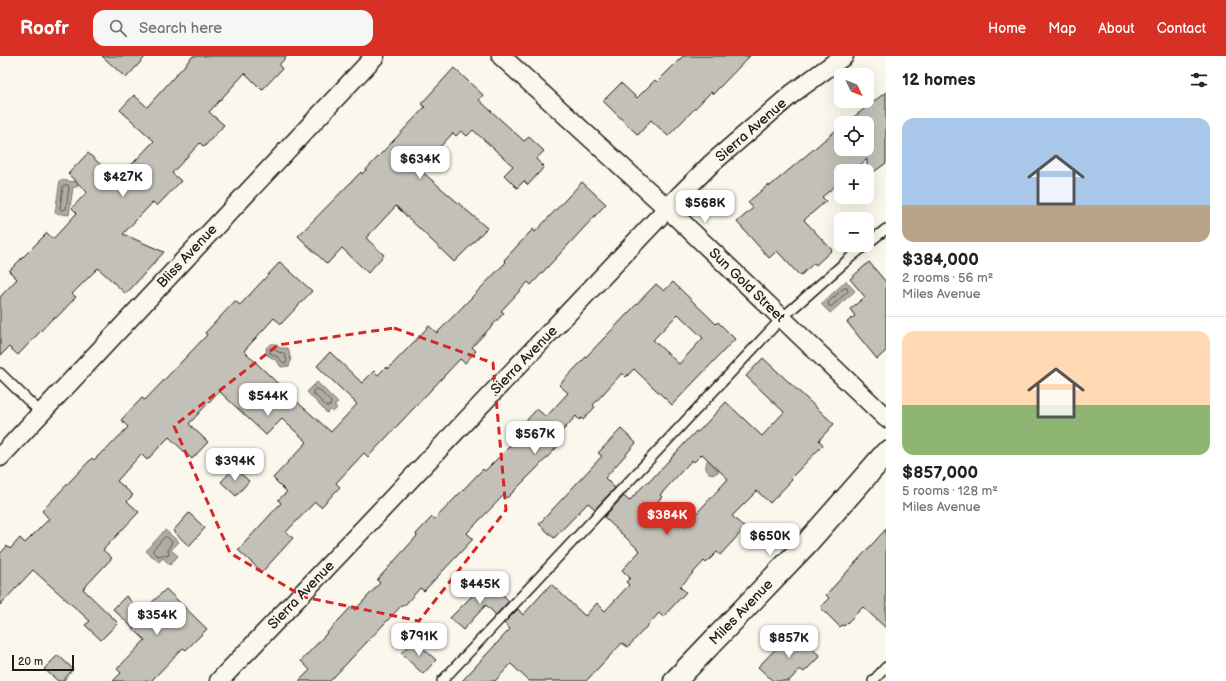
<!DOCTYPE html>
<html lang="en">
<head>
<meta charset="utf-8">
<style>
  body { margin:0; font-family:"Balsamiq Sans",sans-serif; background:#f6f6f6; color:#222; height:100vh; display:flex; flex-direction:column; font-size:15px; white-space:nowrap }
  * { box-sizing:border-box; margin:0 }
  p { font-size:13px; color:#767676 }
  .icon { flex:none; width:22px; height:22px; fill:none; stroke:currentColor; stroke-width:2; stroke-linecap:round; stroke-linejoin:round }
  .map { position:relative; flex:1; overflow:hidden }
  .side { display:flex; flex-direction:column; background:#fff; width:340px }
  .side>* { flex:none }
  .needle { width:26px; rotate:133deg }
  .fabs { position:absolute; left:834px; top:12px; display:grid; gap:8px }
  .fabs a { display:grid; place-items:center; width:40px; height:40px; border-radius:8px; background:#fff; box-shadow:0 4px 16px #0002; font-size:20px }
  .scale { position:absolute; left:12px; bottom:10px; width:62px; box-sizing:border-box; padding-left:4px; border:2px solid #1c1c1c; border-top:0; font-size:11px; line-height:14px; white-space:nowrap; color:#1c1c1c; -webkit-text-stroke:3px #fbf7ec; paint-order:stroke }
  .price { position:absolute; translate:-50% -34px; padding:0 9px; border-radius:8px; background:#fff; color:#222; font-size:13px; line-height:26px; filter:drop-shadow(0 1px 2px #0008) }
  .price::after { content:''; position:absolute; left:50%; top:24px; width:12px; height:9px; margin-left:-6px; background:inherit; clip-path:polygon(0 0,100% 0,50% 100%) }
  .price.selected { background:#d93025; color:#fff }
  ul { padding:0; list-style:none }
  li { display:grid; align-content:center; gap:8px; height:212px; padding:0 16px }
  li+li { border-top:1px solid #e0e0e0 }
  li span { display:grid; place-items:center; height:124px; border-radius:12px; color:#555 }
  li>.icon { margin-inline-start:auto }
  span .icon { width:72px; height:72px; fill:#fffc; stroke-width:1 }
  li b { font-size:17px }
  h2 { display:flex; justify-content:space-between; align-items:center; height:48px; padding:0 16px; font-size:17px }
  header { display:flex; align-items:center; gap:24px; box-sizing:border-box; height:56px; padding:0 20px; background:#d93025; color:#fff }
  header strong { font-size:19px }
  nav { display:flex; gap:22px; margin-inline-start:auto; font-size:14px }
  .search { width:280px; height:36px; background:#f6f6f6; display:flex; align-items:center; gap:10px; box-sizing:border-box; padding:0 14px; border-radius:12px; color:#767676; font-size:15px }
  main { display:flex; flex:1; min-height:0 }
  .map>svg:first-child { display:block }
  .water { fill:#afaca5; stroke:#74726e }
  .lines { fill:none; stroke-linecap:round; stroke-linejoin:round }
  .shore { stroke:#575653; stroke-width:1 }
  .building { fill:#c3c0b8; stroke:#1c1c1c; fill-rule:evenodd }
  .service-casing { stroke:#1c1c1c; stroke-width:12 }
  .minor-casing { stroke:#1c1c1c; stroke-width:21 }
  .tertiary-casing { stroke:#1c1c1c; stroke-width:25 }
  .service { stroke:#fbf7ec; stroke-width:9 }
  .minor { stroke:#fbf7ec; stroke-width:18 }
  .tertiary { stroke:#fbf7ec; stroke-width:22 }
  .marked { fill:none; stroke:#d62828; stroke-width:3; stroke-dasharray:8 5; stroke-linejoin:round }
  .labels { text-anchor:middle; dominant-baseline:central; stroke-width:3.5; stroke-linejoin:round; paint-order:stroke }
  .street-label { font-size:14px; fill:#1c1c1c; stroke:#fbf7ec }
</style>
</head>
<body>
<header>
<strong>Roofr</strong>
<div class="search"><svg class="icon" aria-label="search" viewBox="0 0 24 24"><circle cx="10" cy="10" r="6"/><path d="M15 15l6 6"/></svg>Search here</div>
<nav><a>Home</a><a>Map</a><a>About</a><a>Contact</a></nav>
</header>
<main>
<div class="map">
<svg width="886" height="625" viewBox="0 0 886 625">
  <rect width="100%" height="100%" fill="#fbf7ec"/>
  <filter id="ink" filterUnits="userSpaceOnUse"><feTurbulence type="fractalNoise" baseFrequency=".025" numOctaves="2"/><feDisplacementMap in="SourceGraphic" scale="8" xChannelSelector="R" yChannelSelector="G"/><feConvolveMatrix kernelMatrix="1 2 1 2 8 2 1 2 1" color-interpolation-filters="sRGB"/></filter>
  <g filter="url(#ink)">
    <g class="water">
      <polygon points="60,124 76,126 78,128 77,131 73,131 69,159 55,157"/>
      <polygon points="846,225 855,235 830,257 821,248"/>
      <polygon points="271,288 276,288 280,292 288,292 291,305 289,310 281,311 277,305 267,299 266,292"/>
      <polygon points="317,326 338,347 334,350 337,352 333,356 330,354 327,357 307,336"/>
      <path d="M709,400L720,411L718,416L714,418L709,417C703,412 707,406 709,400Z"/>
      <polygon points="165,474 179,486 171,494 178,500 170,509 163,502 159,506 146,495"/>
    </g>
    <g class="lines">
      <g class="shore">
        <polygon points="65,129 68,129 69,131 66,153 64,154 61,154 60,152 63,130"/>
        <polygon points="844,232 847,232 848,235 832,250 829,250 828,247"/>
        <polygon points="274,292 278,296 284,297 287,305 286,307 283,307 279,302 270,297 270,293"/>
        <polygon points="316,333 318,333 331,346 330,350 326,350 314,338 313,335"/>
        <polygon points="165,481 167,481 172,486 168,493 169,499 167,500 163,499 158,500 153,496 153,494"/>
      </g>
    </g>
    <g class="building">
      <polygon points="102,0 146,0 126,22"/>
      <polygon points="193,0 287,0 279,9 282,13 262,34 245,17 209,56 224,69 204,91 200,87 172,117 181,125 157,150 153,146 123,178 164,196 126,238 98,212 72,238 76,241 56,262 54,261 18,299 9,291 0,300 0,241 17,223 9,215 47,177 53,183 77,157 72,152 87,136 68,118 88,97 117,124 154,85 120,54 134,39 147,51"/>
      <polygon points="683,0 750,0 713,38 711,36 668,80 651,64 638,79 603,45 621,27 637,42 655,24 657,26"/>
      <polygon points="454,12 483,39 479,44 524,85 529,81 544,95 536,103 544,111 528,129 524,125 517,132 504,119 513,110 473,74 467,80 461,75 456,80 453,77 419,113 487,172 468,192 454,206 396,150 366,182 384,199 368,217 342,192 327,208 298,180 361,116 362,118 425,51 421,48"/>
      <polygon points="886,36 886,107 867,121 867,103 853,115 841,115 841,125 822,141 826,145 804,164 832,194 816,209 814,207 800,220 777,195 769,202 737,166 753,152 748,146 768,129 770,130 841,70 841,93 867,93 867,67 846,67"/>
      <polygon points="582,126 606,148 531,229 528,226 501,255 504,257 472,291 476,295 465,307 460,303 368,401 364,397 336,427 340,431 321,451 315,446 286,476 293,482 262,516 238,494 281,447 278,444 287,436 273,422 307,386 282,363 266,379 219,335 189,368 208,386 192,403 169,381 147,404 141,398 117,425 133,439 127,445 139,456 103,494 112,502 83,533 118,567 101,584 85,569 90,565 33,514 0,549 0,498 7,490 10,493 20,482 25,487 49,463 42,455 92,402 94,404 104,394 105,395 128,371 121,364 142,342 145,344 207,279 205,277 235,245 240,249 280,206 312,235 281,268 274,262 244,295 295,344 331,376 357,348 317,310 330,296 362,327 374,315 378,319 386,311 388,313 429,270 437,277 506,206 504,204 533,173 535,176"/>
      <polygon points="869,206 886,226 886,295 877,303 847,266 855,260 850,253 865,241 850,223"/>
      <path d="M673,226L716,268L718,266L735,283L716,303L672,349L634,313L626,321L622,317L593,349L595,351L583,364L581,362L579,364L576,360L554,384L559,389L536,413L507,442L504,439L467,477L473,483L424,535L420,532L404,550L403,548L330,625H299L310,614L301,605L351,551L355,554L380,527L377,524L417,480L416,478L432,461L435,463L483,413L485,415L511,389L507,385L537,353L546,361L568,337L559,329L656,228L664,235ZM678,258L703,282L679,308L653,284Z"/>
      <path d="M763,302L834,368L819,384L823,389L791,422L792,424L770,447L757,435L732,460L745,472L720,499L717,496L706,507L704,505L680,531L686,536L663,561L659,557L628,591L622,587L586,625H529L511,608L495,625H462L510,573L504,567L518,553L523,559L551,528L585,560L597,547L605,555L629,529L626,526L630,522L622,514L640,495L604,461L624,440L629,445L647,426L648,427L696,375L698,376L726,346L762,380L784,356L746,320ZM702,398L728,423L685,470L658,445L662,441L660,439L692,404L694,406Z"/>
      <polygon points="621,373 636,387 605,422 615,432 595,453 588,447 554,482 539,468 602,400 598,397"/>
      <polygon points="234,412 249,425 236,440 221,426"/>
      <polygon points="189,457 205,472 189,490 173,475"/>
      <polygon points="886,473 886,572 863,551 844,570 842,569 840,571 820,551 829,542 826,539"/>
      <polygon points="488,524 509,545 496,559 486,549 463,574 450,562"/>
      <polygon points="166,533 207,573 186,594 183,592 151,625 113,625 121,617 117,613 145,584 113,553 126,540 142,556"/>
      <polygon points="793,575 820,600 804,616 800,613 789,625 773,625 758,611"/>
      <polygon points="414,584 436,604 423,618 401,597"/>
      <polygon points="58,599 73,613 63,625 58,625 44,613"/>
    </g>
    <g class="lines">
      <defs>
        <g id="service">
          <polyline points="867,188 886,173"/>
          <polyline points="0,317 41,357"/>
          <polyline points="442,625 782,262 851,201 866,189"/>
          <polyline points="873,625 886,611"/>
        </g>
        <g id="minor">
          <polyline points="501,0 668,153 886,362"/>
          <polyline points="0,401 375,0"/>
          <polyline points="219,625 680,139 711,108 793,37 844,0"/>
        </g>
        <polyline id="tertiary" points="675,625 807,487 886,397"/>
      </defs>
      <use href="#service" class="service-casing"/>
      <use href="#minor" class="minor-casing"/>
      <use href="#tertiary" class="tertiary-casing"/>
      <use href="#service" class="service"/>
      <use href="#minor" class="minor"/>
      <use href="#tertiary" class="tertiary"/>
    </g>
  </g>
  <path class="marked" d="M394,272L493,307L506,454L419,565L304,541L230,497L174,370L278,289Z"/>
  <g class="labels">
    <g class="street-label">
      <text transform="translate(751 74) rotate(-41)">Sierra Avenue</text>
      <text transform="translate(187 200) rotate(-47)">Bliss Avenue</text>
      <text transform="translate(747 229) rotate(44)">Sun Gold Street</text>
      <text transform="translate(524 304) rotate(-46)">Sierra Avenue</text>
      <text transform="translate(301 539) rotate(-46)">Sierra Avenue</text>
      <text transform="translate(741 556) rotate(-46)">Miles Avenue</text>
    </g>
  </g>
</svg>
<div class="fabs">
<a><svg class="needle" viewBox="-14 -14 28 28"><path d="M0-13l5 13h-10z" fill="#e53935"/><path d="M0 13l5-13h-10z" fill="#767676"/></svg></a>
<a><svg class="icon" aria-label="locate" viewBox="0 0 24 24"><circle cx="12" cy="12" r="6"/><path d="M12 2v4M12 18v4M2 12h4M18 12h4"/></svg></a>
<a>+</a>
<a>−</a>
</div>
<div class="scale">20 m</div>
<b class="price" style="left:420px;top:124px">$634K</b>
<b class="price" style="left:123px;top:142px">$427K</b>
<b class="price" style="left:705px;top:168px">$568K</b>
<b class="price" style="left:268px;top:361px">$544K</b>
<b class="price" style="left:535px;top:399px">$567K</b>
<b class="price" style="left:235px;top:426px">$394K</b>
<b class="price selected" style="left:667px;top:480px">$384K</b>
<b class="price" style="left:770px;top:501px">$650K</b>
<b class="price" style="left:480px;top:549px">$445K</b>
<b class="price" style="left:157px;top:580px">$354K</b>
<b class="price" style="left:419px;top:601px">$791K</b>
<b class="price" style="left:789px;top:603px">$857K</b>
</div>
<section class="side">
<h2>12 homes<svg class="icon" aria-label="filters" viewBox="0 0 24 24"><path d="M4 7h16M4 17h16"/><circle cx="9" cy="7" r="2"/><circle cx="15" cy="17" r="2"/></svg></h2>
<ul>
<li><span style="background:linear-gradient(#a9c7e8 70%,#b9a48a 0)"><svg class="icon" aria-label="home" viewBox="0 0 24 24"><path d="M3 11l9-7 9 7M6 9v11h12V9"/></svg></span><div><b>$384,000</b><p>2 rooms · 56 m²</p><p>Miles Avenue</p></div></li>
<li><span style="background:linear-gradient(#ffd9b3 60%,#8fb573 0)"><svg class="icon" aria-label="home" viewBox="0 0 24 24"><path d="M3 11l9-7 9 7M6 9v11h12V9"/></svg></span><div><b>$857,000</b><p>5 rooms · 128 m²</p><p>Miles Avenue</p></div></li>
</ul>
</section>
</main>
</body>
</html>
